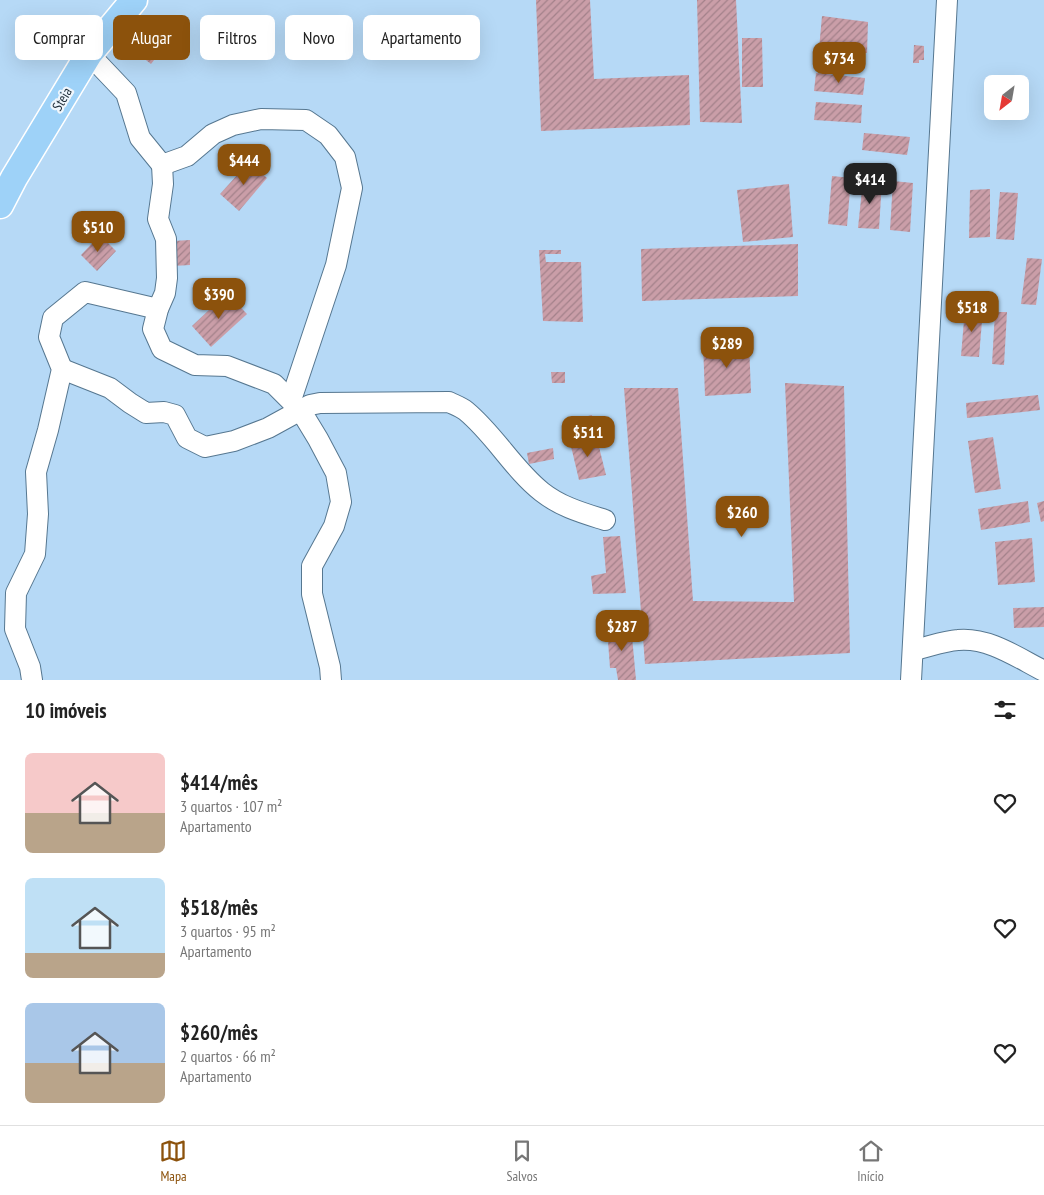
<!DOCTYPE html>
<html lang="pt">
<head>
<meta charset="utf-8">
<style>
  body { margin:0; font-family:"PT Sans Narrow",sans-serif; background:#f6f6f6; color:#222; height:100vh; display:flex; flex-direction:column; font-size:19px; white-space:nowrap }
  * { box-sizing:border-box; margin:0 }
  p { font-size:16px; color:#767676 }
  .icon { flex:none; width:28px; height:28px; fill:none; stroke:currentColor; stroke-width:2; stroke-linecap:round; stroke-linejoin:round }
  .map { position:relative; height:680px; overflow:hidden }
  .drawer { display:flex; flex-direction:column; background:#fff; flex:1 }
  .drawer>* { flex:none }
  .banner { position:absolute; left:15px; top:15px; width:500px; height:45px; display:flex; gap:10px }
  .needle { width:32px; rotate:211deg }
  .tools { position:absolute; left:984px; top:75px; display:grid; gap:10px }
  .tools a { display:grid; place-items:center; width:45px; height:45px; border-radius:8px; background:#fff; box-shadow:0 5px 20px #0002; font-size:25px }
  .price { position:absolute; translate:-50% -42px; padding:0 11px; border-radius:10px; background:#8c520c; color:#fff; font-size:16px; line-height:32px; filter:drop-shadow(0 1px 2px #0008) }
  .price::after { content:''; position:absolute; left:50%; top:30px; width:15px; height:11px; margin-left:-8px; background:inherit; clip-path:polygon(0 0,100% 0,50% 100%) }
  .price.active { background:#222; color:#fff }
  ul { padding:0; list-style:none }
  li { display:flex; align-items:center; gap:15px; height:125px; padding:0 25px }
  li span { display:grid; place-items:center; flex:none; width:140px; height:100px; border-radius:8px; color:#555 }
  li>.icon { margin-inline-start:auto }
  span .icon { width:60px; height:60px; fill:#fffc; stroke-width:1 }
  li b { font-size:21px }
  h2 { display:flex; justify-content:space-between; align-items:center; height:60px; padding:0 25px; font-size:21px }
  .chip { padding:0 18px; border-radius:8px; background:#fff; box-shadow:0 5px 20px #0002; font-size:18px; line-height:45px }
  .chip.active { background:#8c520c; color:#fff }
  .tabs { display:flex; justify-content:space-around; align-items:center; height:70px; border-top:1px solid #e0e0e0; background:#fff; font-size:14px; color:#767676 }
  .tabs a { display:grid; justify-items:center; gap:2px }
  .tabs .active { color:#8c520c }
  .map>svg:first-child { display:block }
  .building { fill:url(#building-hatch) }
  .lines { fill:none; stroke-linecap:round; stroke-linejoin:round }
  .minor-casing { stroke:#567790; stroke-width:22 }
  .major-casing { stroke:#fff; stroke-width:29 }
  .minor { stroke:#fff; stroke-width:20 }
  .major { stroke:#9ed2f8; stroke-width:26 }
  .labels { text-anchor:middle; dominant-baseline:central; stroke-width:4.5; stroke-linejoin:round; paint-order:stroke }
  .street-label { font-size:14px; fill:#1f2d38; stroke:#eff6fc }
</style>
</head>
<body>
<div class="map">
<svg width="1044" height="680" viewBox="0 0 1044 680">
  <defs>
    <pattern id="building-hatch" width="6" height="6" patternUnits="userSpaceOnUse" patternTransform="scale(1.25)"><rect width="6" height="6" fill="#ca9ea8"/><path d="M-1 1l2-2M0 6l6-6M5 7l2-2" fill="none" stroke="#a3818a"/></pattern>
  </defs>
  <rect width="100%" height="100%" fill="#b6d9f6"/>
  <g class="building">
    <polygon points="536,0 590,0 594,79 689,75 690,125 541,131"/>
    <polygon points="697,0 736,0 742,123 700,122"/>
    <polygon points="145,16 172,37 151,64 124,43"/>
    <polygon points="822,16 868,22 867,53 819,49"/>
    <polygon points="742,38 762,38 763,87 742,87"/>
    <polygon points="175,42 183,50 174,59 166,51"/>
    <polygon points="914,45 924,46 924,60 919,60 919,63 913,63"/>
    <polygon points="816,73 865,78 863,95 814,91"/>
    <polygon points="816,102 862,105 861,123 814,120"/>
    <polygon points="864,133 910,137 907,155 862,150"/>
    <polygon points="249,162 267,178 239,211 220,194"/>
    <polygon points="832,176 851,178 847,226 828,224"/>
    <polygon points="863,180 882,181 879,229 858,228"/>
    <polygon points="893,181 913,183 910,232 890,230"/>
    <polygon points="789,184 793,237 743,242 737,190"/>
    <polygon points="990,189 990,237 969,238 970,190"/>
    <polygon points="1000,192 1018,193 1014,240 996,239"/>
    <polygon points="100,235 116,251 97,271 81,255"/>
    <polygon points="190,240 190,265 173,266 173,241"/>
    <polygon points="798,244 798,296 642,301 641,249"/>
    <polygon points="539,250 561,250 561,254 545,254 546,262 581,262 583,322 543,321"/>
    <polygon points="1027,258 1042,259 1036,305 1021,304"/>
    <polygon points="227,293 247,314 211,347 192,326"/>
    <polygon points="965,308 983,309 979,357 961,356"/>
    <polygon points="995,312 1007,312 1004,365 992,364"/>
    <polygon points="749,343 751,393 705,396 703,344"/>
    <polygon points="551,372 565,372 565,383 552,383"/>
    <polygon points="785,383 844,386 850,653 645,664 624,388 678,388 693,601 794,602"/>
    <polygon points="1038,395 1040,410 967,418 966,403"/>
    <polygon points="592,415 594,429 575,433 572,420"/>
    <polygon points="596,435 606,475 579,480 570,442"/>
    <polygon points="993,437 1001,489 975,493 968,441"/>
    <polygon points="553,448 554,459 529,464 527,453"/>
    <polygon points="1028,501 1030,522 981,530 978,509"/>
    <polygon points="1044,501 1044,521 1041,522 1037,503"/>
    <polygon points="620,536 626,593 593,594 591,576 606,573 603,537"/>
    <polygon points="1032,538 1035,582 998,585 995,542"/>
    <polygon points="1044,607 1044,627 1014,628 1013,608"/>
    <polygon points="631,625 636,680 618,680 616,668 610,668 607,628"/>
  </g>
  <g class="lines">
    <defs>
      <g id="minor">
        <polyline points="89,54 126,93 140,138 162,165 187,156 213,134 233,125 261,119 306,120 328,135 345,157 352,188 336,265 291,400"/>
        <polyline points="162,165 163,184 158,219 166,239 167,278 165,293 158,309 153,329 162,349 195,365 227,366 274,384 301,411 318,439 336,473 341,502 334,526 312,566 312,594 330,667 331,680"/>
        <path d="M62,369L110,388L130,403L146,413L164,412L175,415L187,438L205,447L234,441L268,428L310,405L320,403L449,402C455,405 461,407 466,411C495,435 513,469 542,492C561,507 583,513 605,520"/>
        <path d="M913,650C928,647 943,641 958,640C989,637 1018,658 1044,671"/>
        <polyline points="32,680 30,667 15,629 16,593 35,554 38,514 36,472 48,430 62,369 49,337 53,318 85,292 158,309"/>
        <polyline points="911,680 947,0"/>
      </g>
      <polyline id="major" points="0,205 14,178 89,54 134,0"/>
    </defs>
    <use href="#minor" class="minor-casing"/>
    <use href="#major" class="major-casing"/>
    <use href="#minor" class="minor"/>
    <use href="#major" class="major"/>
  </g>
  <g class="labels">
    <g class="street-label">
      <text transform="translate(62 99) rotate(-59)">Steia</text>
    </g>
  </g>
</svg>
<div class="tools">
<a><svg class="needle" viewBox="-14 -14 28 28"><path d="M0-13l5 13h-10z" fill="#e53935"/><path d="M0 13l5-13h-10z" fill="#767676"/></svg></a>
</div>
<b class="price" style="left:839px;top:84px">$734</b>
<b class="price" style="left:244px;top:186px">$444</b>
<b class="price active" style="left:870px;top:205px">$414</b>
<b class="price" style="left:98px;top:253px">$510</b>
<b class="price" style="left:219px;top:320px">$390</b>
<b class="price" style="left:972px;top:333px">$518</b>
<b class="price" style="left:727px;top:369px">$289</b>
<b class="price" style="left:588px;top:458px">$511</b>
<b class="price" style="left:742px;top:538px">$260</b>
<b class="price" style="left:622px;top:652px">$287</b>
<div class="banner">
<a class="chip">Comprar</a>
<a class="chip active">Alugar</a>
<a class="chip">Filtros</a>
<a class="chip">Novo</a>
<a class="chip">Apartamento</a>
</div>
</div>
<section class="drawer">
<h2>10 imóveis<svg class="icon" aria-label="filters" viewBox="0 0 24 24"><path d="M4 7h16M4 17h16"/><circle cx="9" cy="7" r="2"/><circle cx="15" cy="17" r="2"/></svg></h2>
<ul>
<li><span style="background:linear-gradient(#f6c9c9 60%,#b9a48a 0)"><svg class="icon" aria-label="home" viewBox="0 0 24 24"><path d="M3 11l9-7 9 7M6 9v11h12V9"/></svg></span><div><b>$414/mês</b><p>3 quartos · 107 m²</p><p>Apartamento</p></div><svg class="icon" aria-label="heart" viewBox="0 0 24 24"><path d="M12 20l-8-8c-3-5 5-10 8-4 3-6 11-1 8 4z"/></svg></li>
<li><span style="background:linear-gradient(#bfe0f5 75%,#b9a48a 0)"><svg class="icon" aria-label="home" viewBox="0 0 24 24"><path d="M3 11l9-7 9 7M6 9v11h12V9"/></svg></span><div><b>$518/mês</b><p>3 quartos · 95 m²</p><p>Apartamento</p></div><svg class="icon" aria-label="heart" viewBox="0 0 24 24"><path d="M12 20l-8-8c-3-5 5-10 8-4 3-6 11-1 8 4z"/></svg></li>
<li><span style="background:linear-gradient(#a9c7e8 60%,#b9a48a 0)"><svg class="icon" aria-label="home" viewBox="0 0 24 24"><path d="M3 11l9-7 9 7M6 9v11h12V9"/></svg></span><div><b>$260/mês</b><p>2 quartos · 66 m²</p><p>Apartamento</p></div><svg class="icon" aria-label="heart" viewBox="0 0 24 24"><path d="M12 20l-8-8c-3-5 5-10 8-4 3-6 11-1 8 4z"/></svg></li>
</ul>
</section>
<nav class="tabs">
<a class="active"><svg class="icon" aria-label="map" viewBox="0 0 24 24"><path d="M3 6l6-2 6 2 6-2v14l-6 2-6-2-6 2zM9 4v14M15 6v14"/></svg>Mapa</a>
<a><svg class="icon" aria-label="saved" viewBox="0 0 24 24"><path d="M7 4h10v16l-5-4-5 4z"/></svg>Salvos</a>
<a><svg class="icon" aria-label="home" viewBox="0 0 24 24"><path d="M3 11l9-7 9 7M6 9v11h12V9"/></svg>Início</a>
</nav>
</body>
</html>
